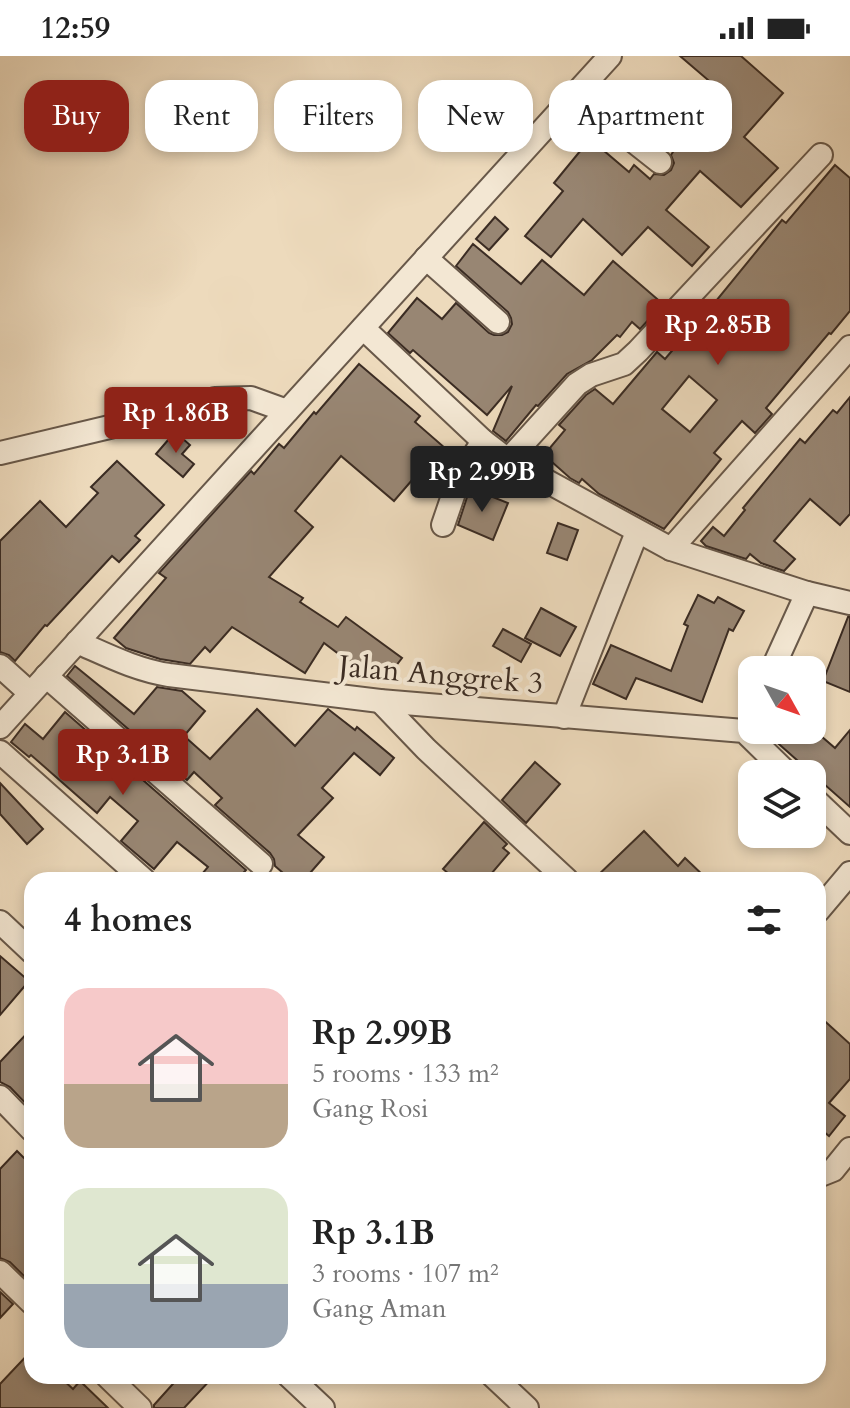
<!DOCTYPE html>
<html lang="en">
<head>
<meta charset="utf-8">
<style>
  body { margin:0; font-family:Cardo,serif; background:#f6f6f6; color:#222; height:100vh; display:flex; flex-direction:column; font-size:30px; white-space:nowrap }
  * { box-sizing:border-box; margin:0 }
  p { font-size:26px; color:#767676 }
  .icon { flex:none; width:44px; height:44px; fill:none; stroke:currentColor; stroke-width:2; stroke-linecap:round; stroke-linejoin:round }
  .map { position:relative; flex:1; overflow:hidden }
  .details { position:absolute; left:24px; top:816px; width:802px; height:512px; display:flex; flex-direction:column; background:#fff; border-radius:24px; box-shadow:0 4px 12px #0003 }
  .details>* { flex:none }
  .hud { position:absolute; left:24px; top:24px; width:802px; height:72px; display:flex; gap:16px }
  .needle { width:52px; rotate:130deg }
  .fabs { position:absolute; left:738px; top:600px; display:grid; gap:16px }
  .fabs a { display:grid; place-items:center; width:88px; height:88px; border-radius:16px; background:#fff; box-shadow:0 4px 12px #0003; font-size:40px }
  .price { position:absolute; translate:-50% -68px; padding:0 18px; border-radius:8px; background:#8f2418; color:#fff; font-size:26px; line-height:52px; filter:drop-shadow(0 2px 4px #0008) }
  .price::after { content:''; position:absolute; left:50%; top:48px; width:24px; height:18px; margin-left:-12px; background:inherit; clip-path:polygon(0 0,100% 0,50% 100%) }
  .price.on { background:#222; color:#fff }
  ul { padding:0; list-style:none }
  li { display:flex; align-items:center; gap:24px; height:200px; padding:0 40px }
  li span { display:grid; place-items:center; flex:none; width:224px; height:160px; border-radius:24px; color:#555 }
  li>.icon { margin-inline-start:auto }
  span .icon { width:96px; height:96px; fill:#fffc; stroke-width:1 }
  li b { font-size:34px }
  h2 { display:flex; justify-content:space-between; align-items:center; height:96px; padding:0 40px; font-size:34px }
  .pill { padding:0 28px; border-radius:24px; background:#fff; box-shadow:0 4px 12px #0003; font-size:28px; line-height:72px }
  .pill.on { background:#8f2418; color:#fff }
  .status { display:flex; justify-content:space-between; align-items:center; height:56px; padding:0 40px; background:#fff; direction:ltr }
  .status svg { height:22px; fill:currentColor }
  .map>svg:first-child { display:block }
  .building { fill:#988673; stroke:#3b2c23; stroke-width:2; fill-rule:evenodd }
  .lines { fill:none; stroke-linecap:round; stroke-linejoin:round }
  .minor-casing { stroke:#685849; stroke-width:26 }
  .minor { stroke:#f3e7d3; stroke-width:22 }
  .labels { text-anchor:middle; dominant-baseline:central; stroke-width:8; stroke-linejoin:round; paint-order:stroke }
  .street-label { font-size:30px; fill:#3b2c23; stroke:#f3e7d3 }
</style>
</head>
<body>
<div class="status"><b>12:59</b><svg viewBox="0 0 49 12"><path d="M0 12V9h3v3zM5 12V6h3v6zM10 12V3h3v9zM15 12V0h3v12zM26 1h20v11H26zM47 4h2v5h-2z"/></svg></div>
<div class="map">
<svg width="850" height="1352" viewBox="0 0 850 1352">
  <rect width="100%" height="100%" fill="#eddabc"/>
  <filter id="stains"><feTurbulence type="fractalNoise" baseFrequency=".0025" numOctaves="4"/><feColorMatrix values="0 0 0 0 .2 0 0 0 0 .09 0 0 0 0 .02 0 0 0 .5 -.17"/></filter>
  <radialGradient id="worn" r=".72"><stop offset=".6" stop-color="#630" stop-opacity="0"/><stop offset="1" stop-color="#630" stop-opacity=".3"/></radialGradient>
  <g class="building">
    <polygon points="680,0 741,0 783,37 744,81 778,112 741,151 700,115 666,154 709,191 692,210 648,171 622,199 583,163 551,201 525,180 563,135 554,127 590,83 629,116 634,109 650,123 654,118 664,119 671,114 674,107 671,99 675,93 711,50 710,48 721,35"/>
    <path d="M835,109L850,122V255L831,278L829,277L766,352L772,358L755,377L742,365L714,397L721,403L664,473L599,438L582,423L579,427L570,422L544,399L565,374L559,369L586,339L595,333L613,348L657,296L665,303L711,249L712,250L782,164L786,167ZM689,320L717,344L690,376L662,353Z"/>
    <polygon points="495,161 508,173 489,194 476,183"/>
    <polygon points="473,188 521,228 542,204 584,239 613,205 663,248 640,273 632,266 620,281 617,279 592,304 567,318 538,350 536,349 506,385 493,375 512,330 487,359 413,294 410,297 388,277 417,242 442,263 456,247 489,277 494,279 502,279 508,276 512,268 511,262 508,256 456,210"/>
    <polygon points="359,308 420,360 415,366 453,399 430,425 419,416 394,445 341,400 295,455 313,471 269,521 303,542 300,546 338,571 346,561 402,602 385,624 364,608 360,614 324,587 305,617 232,571 210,596 205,591 190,608 160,603 126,592 114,582 166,522 159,517 251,415 254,418 279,388 284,392 314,356 316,358"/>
    <polygon points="850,341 850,458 840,469 810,443 774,485 795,503 784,515 761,507 750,498 746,503 706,490 701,485 713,471 724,480 745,454 743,452 800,383 805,387 833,354 837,357"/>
    <polygon points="175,376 190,389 182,398 194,408 183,421 156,398"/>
    <polygon points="117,405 164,449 135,480 140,484 119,506 112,500 47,570 45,569 15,605 9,599 0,596 0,485 40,445 66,471 98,437 91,431"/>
    <polygon points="470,432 508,447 493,484 458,469"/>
    <polygon points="558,467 578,474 567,504 547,497"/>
    <polygon points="698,539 714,547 718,541 744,555 733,575 729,573 702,646 636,622 626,643 593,628 611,589 671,615 688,570 684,568"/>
    <polygon points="541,552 576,571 560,600 525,582"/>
    <polygon points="848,561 850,561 850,636 823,625"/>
    <polygon points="503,573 531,588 521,606 493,590"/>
    <polygon points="75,610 134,658 157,631 182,635 205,655 184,680 210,703 257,653 295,690 328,653 355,674 357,671 394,702 380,719 354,697 322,732 333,742 298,779 324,801 304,824 291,824 275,810 274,803 270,797 215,749 222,742 194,716 187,724 67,620"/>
    <polygon points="65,656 246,814 237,824 197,824 208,811 177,786 154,813 121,785 138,765 110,741 97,757 31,699 29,701 11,686 25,668 43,683"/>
    <polygon points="763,674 814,674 835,692 850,674 850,751"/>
    <polygon points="535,706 560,728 526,767 502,744"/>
    <polygon points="0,727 43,773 27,788 0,758"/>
    <polygon points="484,766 507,788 503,792 509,797 486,824 456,824 443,813"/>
    <polygon points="644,775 678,810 685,802 708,824 593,824"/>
    <polygon points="0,900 29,925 0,959"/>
    <polygon points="818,959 850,988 850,1023 829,1047 845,1060 829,1080 818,1071"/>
    <polygon points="32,972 32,1054 10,1031 0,1026 0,1006"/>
    <polygon points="17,1095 32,1110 31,1227 10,1206 0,1202 0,1113"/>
    <polygon points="0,1236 13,1248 0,1262"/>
    <polygon points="32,1294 32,1320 59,1320 73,1333 80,1325 108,1352 0,1352 0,1328"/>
    <polygon points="180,1320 214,1320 184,1352 154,1352 154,1349"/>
  </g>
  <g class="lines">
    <defs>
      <g id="minor">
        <polyline points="577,36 603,61 660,106"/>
        <polyline points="426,202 498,266"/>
        <polyline points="363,272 483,385 508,404 671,493 807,537 850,547"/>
        <polyline points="0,397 160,359 215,343 251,342 287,355"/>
        <polyline points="508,404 577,328 591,319 624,308 638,295 821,99"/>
        <polyline points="443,469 458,425 483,385"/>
        <polyline points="671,493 850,291"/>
        <path d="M77,586C107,599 136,614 169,619L380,645L744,675L788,718"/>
        <polyline points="0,610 30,637"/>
        <polyline points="772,614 807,537"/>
        <polyline points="46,620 261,808"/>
        <polyline points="380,645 426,693 567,824"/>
        <polyline points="564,661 637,476"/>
        <polyline points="0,671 610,0"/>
        <polyline points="0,696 144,824"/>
        <polyline points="812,741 850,777"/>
        <polyline points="818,855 850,817"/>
        <polyline points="0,866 32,896"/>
        <polyline points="0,1041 32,1074"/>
        <polyline points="818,1120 833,1114 850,1093"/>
        <polyline points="0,1216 32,1247"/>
        <polyline points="107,1320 140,1352"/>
        <polyline points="289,1320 323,1352"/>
        <polyline points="493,1320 527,1352"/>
      </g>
    </defs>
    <use href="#minor" class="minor-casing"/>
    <use href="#minor" class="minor"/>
  </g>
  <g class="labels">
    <g class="street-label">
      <text transform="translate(441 619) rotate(5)">Jalan Anggrek 3</text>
    </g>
  </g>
  <rect width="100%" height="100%" filter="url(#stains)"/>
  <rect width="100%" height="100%" fill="url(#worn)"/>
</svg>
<div class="fabs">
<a><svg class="needle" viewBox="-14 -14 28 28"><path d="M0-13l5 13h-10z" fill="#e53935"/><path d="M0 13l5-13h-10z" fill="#767676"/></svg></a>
<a><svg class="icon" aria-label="layers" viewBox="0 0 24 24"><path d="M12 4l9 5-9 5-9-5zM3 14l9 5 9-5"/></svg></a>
</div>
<b class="price" style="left:718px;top:311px">Rp 2.85B</b>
<b class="price" style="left:176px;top:399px">Rp 1.86B</b>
<b class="price on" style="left:482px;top:458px">Rp 2.99B</b>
<b class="price" style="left:123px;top:741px">Rp 3.1B</b>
<div class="hud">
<a class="pill on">Buy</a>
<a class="pill">Rent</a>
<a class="pill">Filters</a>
<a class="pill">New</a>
<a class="pill">Apartment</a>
</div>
<section class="details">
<h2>4 homes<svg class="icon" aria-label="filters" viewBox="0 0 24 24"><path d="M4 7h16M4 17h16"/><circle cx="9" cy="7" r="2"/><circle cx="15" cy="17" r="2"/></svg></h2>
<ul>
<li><span style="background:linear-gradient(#f6c9c9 60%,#b9a48a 0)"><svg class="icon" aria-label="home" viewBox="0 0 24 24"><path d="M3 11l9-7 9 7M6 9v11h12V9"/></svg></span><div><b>Rp 2.99B</b><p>5 rooms · 133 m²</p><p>Gang Rosi</p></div></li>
<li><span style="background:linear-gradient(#dfe7d0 60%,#9aa5b1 0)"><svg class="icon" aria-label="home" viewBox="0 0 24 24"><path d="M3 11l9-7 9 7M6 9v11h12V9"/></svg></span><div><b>Rp 3.1B</b><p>3 rooms · 107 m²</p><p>Gang Aman</p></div></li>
</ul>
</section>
</div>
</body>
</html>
